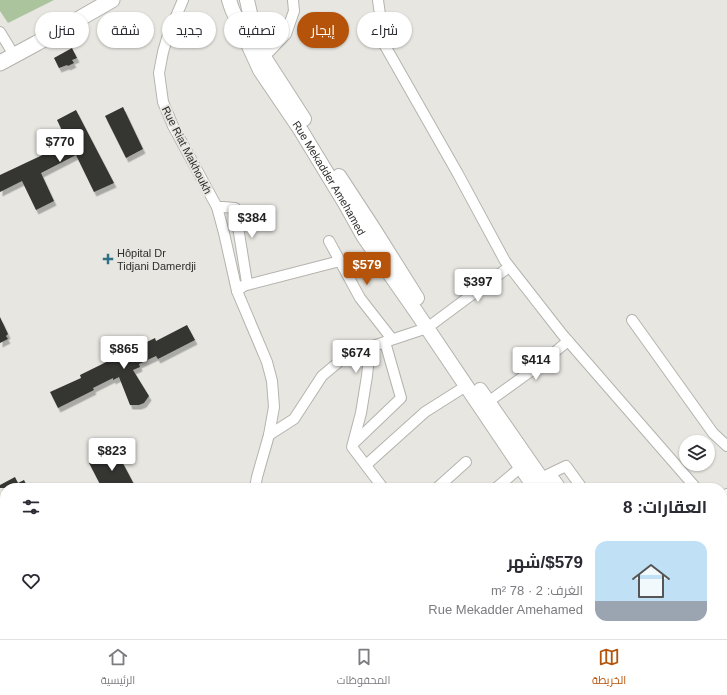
<!DOCTYPE html>
<html lang="ar">
<head>
<meta charset="utf-8">
<style>
  body { margin:0; font-family:Arial,Cairo,sans-serif; background:#f7f7f7; color:#2b2b33; direction:rtl; height:100vh; display:flex; flex-direction:column; font-size:15px; white-space:nowrap }
  * { box-sizing:border-box; margin:0 }
  p { font-size:13px; color:#7c7c81 }
  .icon { flex:none; width:22px; height:22px; fill:none; stroke:currentColor; stroke-width:2; stroke-linecap:round; stroke-linejoin:round }
  .map { position:relative; flex:1; overflow:hidden; direction:ltr }
  .sheet { position:absolute; left:0px; top:483px; width:727px; height:156px; display:flex; flex-direction:column; background:#fff; border-radius:16px 16px 0 0; box-shadow:0 1px 3px #0004; direction:rtl }
  .sheet>* { flex:none }
  .guide { position:absolute; left:12px; top:12px; width:400px; height:36px; direction:rtl; display:flex; gap:8px }
  .tools { position:absolute; left:679px; top:435px; display:grid; gap:8px }
  .tools a { display:grid; place-items:center; width:36px; height:36px; border-radius:50%; background:#fff; box-shadow:0 1px 3px #0004; font-size:20px }
  .price { position:absolute; translate:-50% -34px; padding:0 9px; border-radius:4px; background:#fff; color:#222; font-size:13px; line-height:26px; filter:drop-shadow(0 1px 2px #0008) }
  .price::after { content:''; position:absolute; left:50%; top:24px; width:12px; height:9px; margin-left:-6px; background:inherit; clip-path:polygon(0 0,100% 0,50% 100%) }
  .price.current { background:#b45309; color:#fff }
  ul { padding:0; list-style:none }
  li { display:flex; align-items:center; gap:12px; height:100px; padding:0 20px }
  li span { display:grid; place-items:center; flex:none; width:112px; height:80px; border-radius:12px; color:#555 }
  li>.icon { margin-inline-start:auto }
  span .icon { width:48px; height:48px; fill:#fffc; stroke-width:1 }
  li b { font-size:17px }
  h2 { display:flex; justify-content:space-between; align-items:center; height:48px; padding:0 20px; font-size:17px }
  .tag { padding:0 14px; border-radius:18px; background:#fff; box-shadow:0 1px 3px #0004; font-size:14px; line-height:36px }
  .tag.current { background:#b45309; color:#fff }
  .tabs { display:flex; justify-content:space-around; align-items:center; height:56px; border-top:1px solid #e1e1e2; background:#fff; font-size:11px; color:#7c7c81 }
  .tabs a { display:grid; justify-items:center; gap:2px }
  .tabs .current { color:#b45309 }
  .map>svg:first-child { display:block }
  .green { fill:#acc49d }
  .building { fill:#353431; filter:url(#shadow) }
  .lines { fill:none; stroke-linecap:round; stroke-linejoin:round }
  .secondary-tunnel { stroke:#c2c1bd; stroke-width:14; stroke-dasharray:14 7; stroke-linecap:butt }
  .street-casing { stroke:#b4b3ae; stroke-width:12 }
  .secondary-casing { stroke:#b4b3ae; stroke-width:16 }
  .primary-casing { stroke:#b4b3ae; stroke-width:17 }
  .street { stroke:#fff; stroke-width:10 }
  .secondary { stroke:#fff; stroke-width:14 }
  .primary { stroke:#fff; stroke-width:15 }
  .rail-casing { stroke:#62625f; stroke-width:4 }
  .rail { stroke:#e7e6e1; stroke-width:2.5; stroke-dasharray:8; stroke-linecap:butt }
  .poi-dot { fill:#307084; stroke:#e7e6e1; stroke-width:1.5 }
  .labels { text-anchor:middle; dominant-baseline:central; stroke-width:4; stroke-linejoin:round; paint-order:stroke }
  .street-label { font-size:11px; fill:#2e2e2c; stroke:#e7e6e1 }
  .poi-label { font-size:11px; fill:#2e2e2c; stroke:#e7e6e1; text-anchor:start }
</style>
</head>
<body>
<div class="map">
<svg width="727" height="639" viewBox="0 0 727 639">
  <defs>
    <filter id="shadow"><feDropShadow dx="2.5" dy="4.5" stdDeviation="0" flood-color="#0004"/></filter>
  </defs>
  <rect width="100%" height="100%" fill="#e7e6e1"/>
  <polygon class="green" points="0,0 54,0 8,23 0,11"/>
  <g class="building">
    <polygon points="72,48 77,58 72,60 74,63 68,66 67,65 59,68 54,58"/>
    <polygon points="123,107 143,149 126,158 105,116"/>
    <polygon points="76,110 114,183 94,192 76,155 41,173 54,201 36,210 22,181 0,192 0,175 68,143 57,120"/>
    <polygon points="0,317 8,334 6,336 8,339 0,343"/>
    <polygon points="187,325 195,340 158,359 156,356 139,364 140,367 133,370 149,396 144,403 139,405 130,405 119,377 113,380 113,378 93,388 94,390 58,408 50,392 81,378 80,375 155,338 156,341"/>
    <polygon points="115,449 126,469 136,488 102,488 89,463"/>
    <polygon points="15,477 18,483 24,480 28,488 0,488 0,485"/>
  </g>
  <g class="lines">
    <g class="secondary-tunnel">
      <polyline points="637,634 641,639"/>
      <polyline points="651,634 655,639"/>
    </g>
    <defs>
      <g id="street">
        <polyline points="183,0 168,35 163,52 159,73 163,102 173,126 217,207 224,233 237,291 267,362 272,381 274,407 269,435 257,477 255,488"/>
        <polyline points="378,0 384,44 458,174 505,261 562,334 696,488"/>
        <polyline points="0,32 14,55"/>
        <polyline points="264,57 286,34 294,11 293,0"/>
        <polyline points="217,207 223,207 235,208 247,283 237,291"/>
        <polyline points="329,241 360,298 392,339"/>
        <polyline points="243,286 340,261"/>
        <polyline points="632,320 713,433 727,446"/>
        <polyline points="370,347 427,328 509,267"/>
        <polyline points="488,402 538,366 568,341"/>
        <polyline points="269,435 294,419 322,376 353,350 370,347 367,376 361,413 352,447 383,488"/>
        <polyline points="354,443 401,398 385,342"/>
        <polyline points="366,465 425,412 466,386"/>
        <polyline points="551,474 561,488"/>
        <polyline points="541,478 566,466 582,488"/>
        <polyline points="437,488 466,462"/>
        <polyline points="496,488 521,467"/>
        <polyline points="722,500 727,494"/>
        <polyline points="279,634 282,639"/>
        <polyline points="343,634 345,639"/>
        <polyline points="519,634 521,639"/>
        <polyline points="388,639 398,634"/>
        <polyline points="601,639 606,634"/>
      </g>
      <g id="secondary">
        <path id="s1" d="M229,0L232,9L260,70L300,129L345,203L364,237L417,313L535,488"/>
        <polyline points="247,0 254,31 264,57 304,119"/>
        <polyline points="339,176 373,228 417,298"/>
        <polyline points="480,390 548,488"/>
      </g>
      <polyline id="primary" points="0,63 37,43 112,0"/>
    </defs>
    <use href="#street" class="street-casing"/>
    <use href="#secondary" class="secondary-casing"/>
    <use href="#primary" class="primary-casing"/>
    <use href="#street" class="street"/>
    <use href="#secondary" class="secondary"/>
    <use href="#primary" class="primary"/>
    <defs>
      <g id="rail">
        <polyline points="722,511 727,505"/>
        <polyline points="638,639 641,634"/>
      </g>
    </defs>
    <use href="#rail" class="rail-casing"/>
    <use href="#rail" class="rail"/>
  </g>
  <path class="poi-dot" d="M106 253h4v4h4v4h-4v4h-4v-4h-4v-4h4z"/>
  <g class="labels">
    <g class="street-label">
      <text transform="translate(187 150) rotate(63)">Rue Riat Makhoukh</text>
      <text stroke="none"><textPath href="#s1" startOffset="205">Rue Mekadder Amehamed</textPath></text>
    </g>
    <g class="poi-label">
      <text x="117" y="253">Hôpital Dr<tspan x="117" dy="13">Tidjani Damerdji</tspan></text>
    </g>
  </g>
</svg>
<div class="tools">
<a><svg class="icon" aria-label="layers" viewBox="0 0 24 24"><path d="M12 4l9 5-9 5-9-5zM3 14l9 5 9-5"/></svg></a>
</div>
<b class="price" style="left:60px;top:163px">$770</b>
<b class="price" style="left:252px;top:239px">$384</b>
<b class="price current" style="left:367px;top:286px">$579</b>
<b class="price" style="left:478px;top:303px">$397</b>
<b class="price" style="left:124px;top:370px">$865</b>
<b class="price" style="left:356px;top:374px">$674</b>
<b class="price" style="left:536px;top:381px">$414</b>
<b class="price" style="left:112px;top:472px">$823</b>
<div class="guide">
<a class="tag">شراء</a>
<a class="tag current">إيجار</a>
<a class="tag">تصفية</a>
<a class="tag">جديد</a>
<a class="tag">شقة</a>
<a class="tag">منزل</a>
</div>
<section class="sheet">
<h2>العقارات: 8<svg class="icon" aria-label="filters" viewBox="0 0 24 24"><path d="M4 7h16M4 17h16"/><circle cx="9" cy="7" r="2"/><circle cx="15" cy="17" r="2"/></svg></h2>
<ul>
<li><span style="background:linear-gradient(#bfe0f5 75%,#9aa5b1 0)"><svg class="icon" aria-label="home" viewBox="0 0 24 24"><path d="M3 11l9-7 9 7M6 9v11h12V9"/></svg></span><div><b>$579/شهر</b><p>الغرف: 2 · 78 m²</p><p>Rue Mekadder Amehamed</p></div><svg class="icon" aria-label="heart" viewBox="0 0 24 24"><path d="M12 20l-8-8c-3-5 5-10 8-4 3-6 11-1 8 4z"/></svg></li>
</ul>
</section>
</div>
<nav class="tabs">
<a class="current"><svg class="icon" aria-label="map" viewBox="0 0 24 24"><path d="M3 6l6-2 6 2 6-2v14l-6 2-6-2-6 2zM9 4v14M15 6v14"/></svg>الخريطة</a>
<a><svg class="icon" aria-label="saved" viewBox="0 0 24 24"><path d="M7 4h10v16l-5-4-5 4z"/></svg>المحفوظات</a>
<a><svg class="icon" aria-label="home" viewBox="0 0 24 24"><path d="M3 11l9-7 9 7M6 9v11h12V9"/></svg>الرئيسية</a>
</nav>
</body>
</html>
